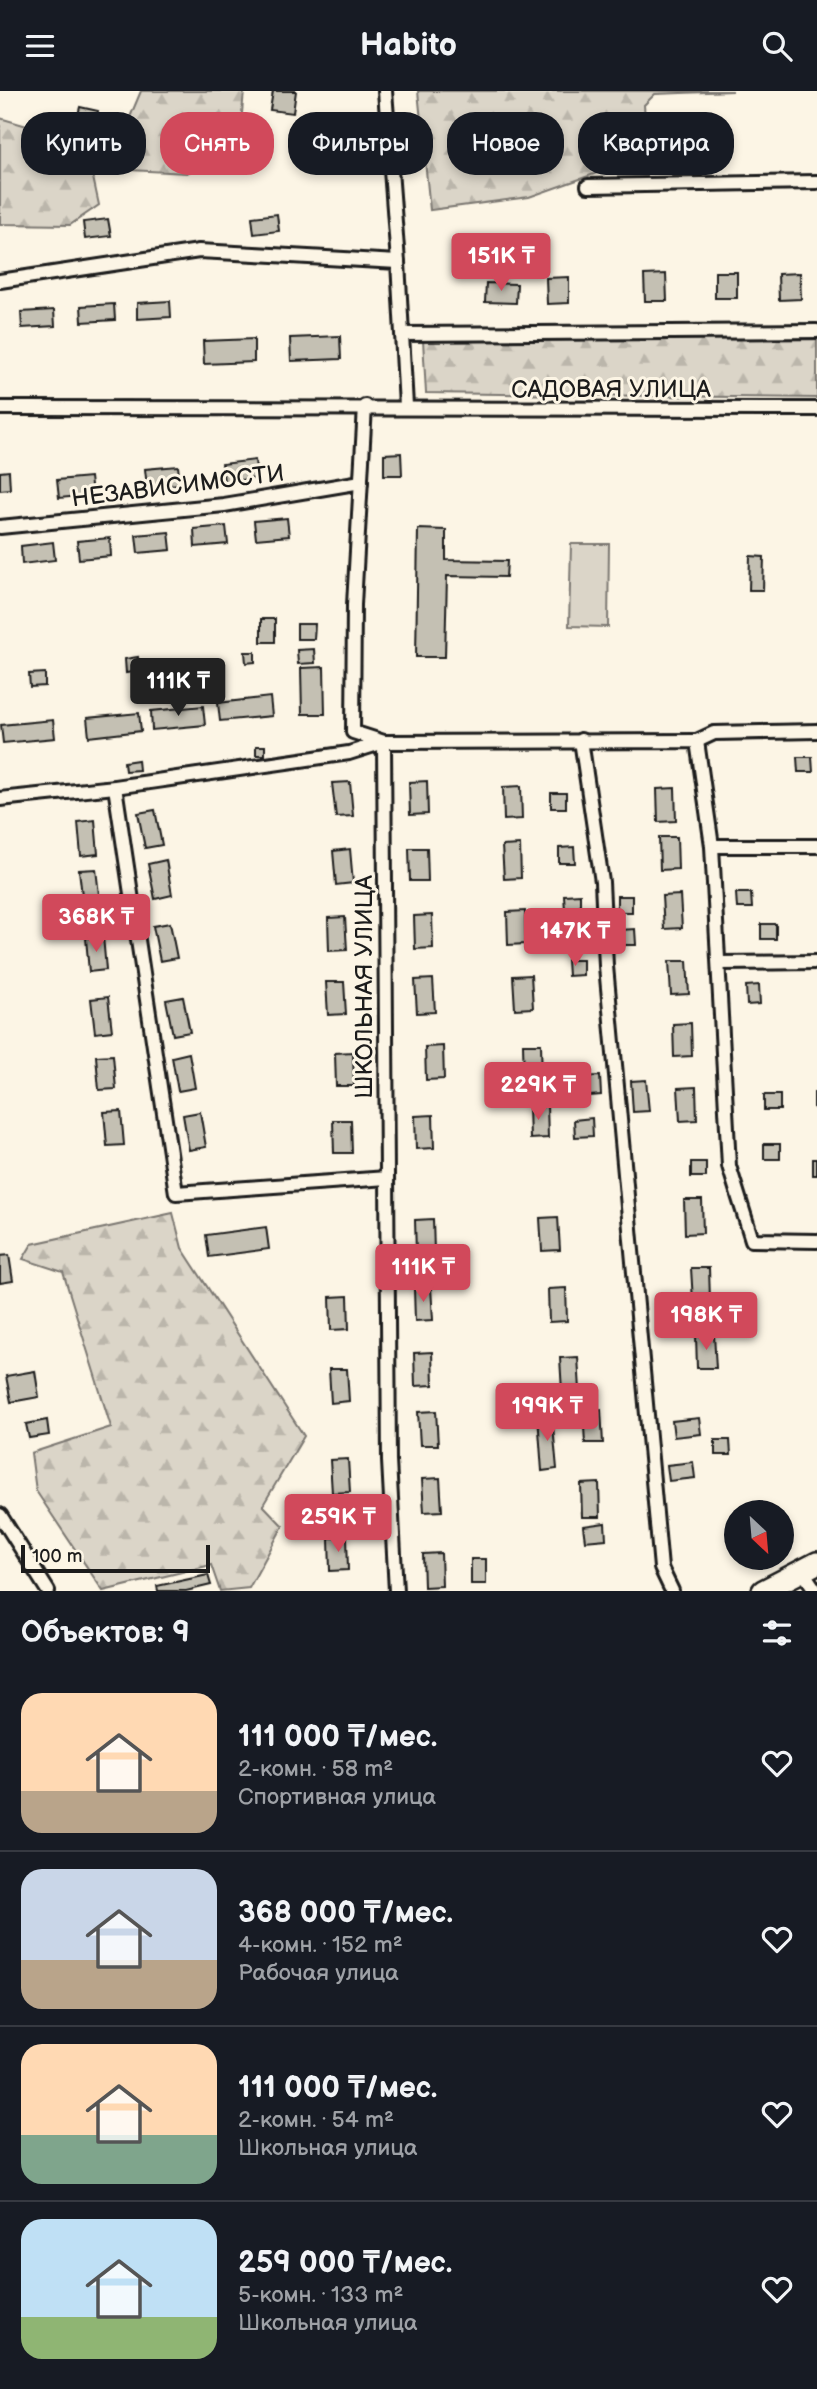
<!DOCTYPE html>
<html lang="ru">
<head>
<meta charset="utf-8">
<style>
  body { margin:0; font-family:"Balsamiq Sans",sans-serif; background:#20242c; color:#f1f3f6; height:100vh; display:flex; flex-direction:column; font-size:26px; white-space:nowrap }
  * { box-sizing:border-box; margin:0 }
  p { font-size:23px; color:#9ea1a6 }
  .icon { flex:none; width:38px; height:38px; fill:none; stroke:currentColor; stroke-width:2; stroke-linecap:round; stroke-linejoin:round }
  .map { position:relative; height:1500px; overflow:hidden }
  .side { display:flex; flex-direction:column; background:#171b24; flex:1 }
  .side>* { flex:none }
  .top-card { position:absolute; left:21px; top:21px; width:775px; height:63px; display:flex; gap:14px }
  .needle { width:46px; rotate:154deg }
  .fabs { position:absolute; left:724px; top:1409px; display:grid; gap:14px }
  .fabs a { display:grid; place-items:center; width:70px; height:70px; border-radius:50%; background:#171b24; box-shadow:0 4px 10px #0003; font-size:35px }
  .scale { position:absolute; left:21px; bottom:18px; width:189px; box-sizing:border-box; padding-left:7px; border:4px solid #1c1c1c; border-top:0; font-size:19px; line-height:24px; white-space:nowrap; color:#1c1c1c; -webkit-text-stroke:5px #fcf5e5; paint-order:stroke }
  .price { position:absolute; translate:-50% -60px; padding:0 16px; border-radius:7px; background:#d1495b; color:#fff; font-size:23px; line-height:46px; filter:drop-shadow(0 2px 4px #0008) }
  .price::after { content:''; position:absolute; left:50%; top:42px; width:21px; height:16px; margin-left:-10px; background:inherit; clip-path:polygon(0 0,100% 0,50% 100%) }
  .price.active { background:#222; color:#fff }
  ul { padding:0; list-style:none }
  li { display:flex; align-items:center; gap:21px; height:175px; padding:0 21px }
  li+li { border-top:2px solid #363941 }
  li span { display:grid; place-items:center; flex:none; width:196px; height:140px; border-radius:21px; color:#555 }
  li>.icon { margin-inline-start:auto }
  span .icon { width:84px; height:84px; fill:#fffc; stroke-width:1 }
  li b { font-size:30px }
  h2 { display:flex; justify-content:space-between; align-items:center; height:84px; padding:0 21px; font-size:30px }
  .pill { padding:0 24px; border-radius:28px; background:#171b24; box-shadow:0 4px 10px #0003; font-size:24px; line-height:63px }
  .pill.active { background:#d1495b; color:#fff }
  header { display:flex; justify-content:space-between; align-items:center; height:91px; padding:0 21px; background:#171b24; font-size:32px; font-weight:700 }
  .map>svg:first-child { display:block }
  .grass { fill:#dbd5c8; stroke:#7c7872; stroke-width:2 }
  .forest { fill:url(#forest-firs); stroke:#7c7872; stroke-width:2 }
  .building { fill:#c4c0b3; stroke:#1c1c1c; stroke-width:2 }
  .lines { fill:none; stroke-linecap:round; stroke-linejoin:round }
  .minor-casing { stroke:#1c1c1c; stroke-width:18 }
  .primary-casing { stroke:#1c1c1c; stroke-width:26 }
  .minor { stroke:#fcf5e5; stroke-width:12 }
  .primary { stroke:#fcf5e5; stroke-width:21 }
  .labels { text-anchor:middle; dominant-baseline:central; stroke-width:6; stroke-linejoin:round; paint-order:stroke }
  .street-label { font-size:24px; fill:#1c1c1c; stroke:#fcf5e5 }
</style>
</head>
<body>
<header><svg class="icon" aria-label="menu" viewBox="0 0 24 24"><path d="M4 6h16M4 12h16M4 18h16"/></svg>Habito<svg class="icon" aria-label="search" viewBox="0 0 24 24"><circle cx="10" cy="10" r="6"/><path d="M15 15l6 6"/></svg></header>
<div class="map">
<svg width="817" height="1500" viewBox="0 0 817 1500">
  <defs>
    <pattern id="forest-firs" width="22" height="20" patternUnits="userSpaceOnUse" patternTransform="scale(1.75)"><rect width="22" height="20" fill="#dbd5c8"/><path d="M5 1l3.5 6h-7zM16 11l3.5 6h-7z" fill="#bbb6ab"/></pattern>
  </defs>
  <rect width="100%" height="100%" fill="#fcf5e5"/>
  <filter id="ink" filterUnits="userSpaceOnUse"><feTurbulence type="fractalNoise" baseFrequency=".0143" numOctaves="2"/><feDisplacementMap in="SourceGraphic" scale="14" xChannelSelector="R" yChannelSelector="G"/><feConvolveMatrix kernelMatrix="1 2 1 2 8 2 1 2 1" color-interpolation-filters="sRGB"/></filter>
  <g filter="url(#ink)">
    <polygon class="grass" points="571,453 609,453 608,536 569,535"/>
    <g class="forest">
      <polygon points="141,0 244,0 239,55 187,82 91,77 99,114 70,134 0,133 0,27 88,53 120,50"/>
      <polygon points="418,0 733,0 655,3 644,14 648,64 529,106 430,119"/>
      <polygon points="817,248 817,307 426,302 423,249"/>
      <polygon points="173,1122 182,1157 304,1345 263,1414 283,1435 249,1497 220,1500 211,1474 103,1500 36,1400 31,1362 111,1336 63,1181 23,1168 32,1153"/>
    </g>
    <g class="building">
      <polygon points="273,0 296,0 293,22 270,19"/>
      <polygon points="80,16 98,20 96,32 77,28"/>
      <polygon points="321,58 322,72 306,73 305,59"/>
      <polygon points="277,123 279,140 254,143 252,126"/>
      <polygon points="108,128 111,145 85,148 83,131"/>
      <rect x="715" y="181" width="22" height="26"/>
      <polygon points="800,182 801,208 779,209 778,183"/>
      <polygon points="666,183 667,210 645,210 644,184"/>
      <polygon points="569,186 569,212 547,213 546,187"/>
      <polygon points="486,192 517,193 516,212 485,211"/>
      <polygon points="170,210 171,226 137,228 137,212"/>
      <polygon points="114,213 115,229 82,231 81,215"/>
      <polygon points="54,219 55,235 22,237 21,221"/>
      <polygon points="340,245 341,268 291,270 290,247"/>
      <polygon points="254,248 254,271 204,273 203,250"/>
      <polygon points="401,362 402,384 384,384 384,363"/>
      <polygon points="255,369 257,387 224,391 222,373"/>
      <polygon points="178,375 180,393 147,396 145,378"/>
      <polygon points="9,380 10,398 0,399 0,381"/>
      <polygon points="90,386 92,404 59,407 57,389"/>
      <polygon points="287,427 289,445 256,448 254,430"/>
      <polygon points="226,435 228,453 195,456 194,438"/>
      <polygon points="418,438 446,439 446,469 507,470 506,486 447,485 445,566 416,566"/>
      <polygon points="169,441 171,459 138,462 136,444"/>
      <polygon points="110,447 111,465 79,468 77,450"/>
      <polygon points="53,451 55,469 22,473 21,455"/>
      <polygon points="750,465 764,466 763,499 749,499"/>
      <rect x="261" y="528" width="14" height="23"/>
      <polygon points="297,533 315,533 314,548 297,548"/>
      <polygon points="314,558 315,572 298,573 297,559"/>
      <polygon points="245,561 255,561 255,571 246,572"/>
      <polygon points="138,566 140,580 126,582 125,568"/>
      <polygon points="324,576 325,623 302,623 301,577"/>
      <polygon points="186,577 188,598 174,599 172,578"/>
      <polygon points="45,582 45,595 30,596 29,583"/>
      <polygon points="270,606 272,625 220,630 218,612"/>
      <polygon points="203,615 205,634 152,639 151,620"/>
      <polygon points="139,622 141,640 89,646 87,627"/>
      <polygon points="53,629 55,647 3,652 1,634"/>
      <rect x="256" y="655" width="9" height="9"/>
      <polygon points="797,666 812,666 813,681 798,681"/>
      <polygon points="138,669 139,679 125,680 124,671"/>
      <polygon points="427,690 428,723 410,724 409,691"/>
      <polygon points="350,691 353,725 336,726 332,692"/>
      <polygon points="521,695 522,728 504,729 503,696"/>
      <polygon points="675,697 676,730 658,731 657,698"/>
      <rect x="551" y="702" width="15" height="15"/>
      <polygon points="155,719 162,754 145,757 138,722"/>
      <polygon points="95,729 98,763 81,765 78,731"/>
      <polygon points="659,746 677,746 678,778 660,779"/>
      <polygon points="520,754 521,787 504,788 502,755"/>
      <polygon points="574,756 575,772 559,772 559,757"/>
      <polygon points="409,757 427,757 428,790 410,790"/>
      <polygon points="350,758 353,792 336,794 333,760"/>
      <polygon points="166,769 172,804 155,808 148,773"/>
      <polygon points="96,778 100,812 83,813 79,779"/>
      <polygon points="736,802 751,802 752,817 737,817"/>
      <polygon points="580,803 580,819 565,819 564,804"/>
      <polygon points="680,804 682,837 664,838 662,805"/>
      <rect x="617" y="805" width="15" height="16"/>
      <polygon points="525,820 526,853 508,854 507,821"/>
      <polygon points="432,824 433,857 415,858 414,825"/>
      <polygon points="345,826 347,859 329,860 328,827"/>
      <polygon points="170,832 177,867 160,870 153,835"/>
      <rect x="761" y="833" width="15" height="15"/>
      <polygon points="635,838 636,854 620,854 620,839"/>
      <polygon points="103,845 106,879 89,881 86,847"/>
      <polygon points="567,869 583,869 583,884 568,885"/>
      <polygon points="669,870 687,870 689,903 671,904"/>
      <polygon points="531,884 533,917 515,918 513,885"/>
      <polygon points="433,888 435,921 417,922 415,889"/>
      <polygon points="326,891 344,891 346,923 328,924"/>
      <polygon points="759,894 760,913 747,914 746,895"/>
      <polygon points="108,906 112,940 95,942 91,908"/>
      <polygon points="183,906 190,941 173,944 166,909"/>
      <polygon points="691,932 692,965 674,966 673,933"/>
      <polygon points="523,953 541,953 542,986 524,986"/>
      <polygon points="443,955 444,988 426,989 425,956"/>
      <polygon points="353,961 354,995 336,995 335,962"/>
      <polygon points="189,962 195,997 178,1000 172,966"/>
      <polygon points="113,964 116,998 99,999 96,965"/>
      <polygon points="600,985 601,1004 578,1006 576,986"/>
      <polygon points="646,989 649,1020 633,1021 631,990"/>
      <polygon points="696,996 697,1029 680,1030 678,997"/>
      <rect x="814" y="1002" width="3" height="15"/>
      <rect x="764" y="1004" width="16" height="15"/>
      <polygon points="547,1014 548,1047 530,1048 529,1015"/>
      <polygon points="121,1020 124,1054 107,1055 104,1021"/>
      <polygon points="200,1021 206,1056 189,1059 183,1024"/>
      <polygon points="433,1024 434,1057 416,1058 415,1025"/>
      <polygon points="592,1027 593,1045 575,1046 574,1029"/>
      <polygon points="333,1029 351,1029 352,1062 334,1062"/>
      <rect x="764" y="1053" width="16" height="15"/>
      <rect x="813" y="1068" width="4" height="16"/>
      <rect x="691" y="1071" width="15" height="15"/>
      <polygon points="684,1109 702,1109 703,1142 685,1143"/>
      <polygon points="558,1126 560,1159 542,1160 540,1127"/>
      <polygon points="433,1128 434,1161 416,1162 415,1129"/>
      <polygon points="266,1136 269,1158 209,1166 206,1144"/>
      <polygon points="9,1164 13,1190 0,1192 0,1165"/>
      <polygon points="691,1177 709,1177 710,1209 693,1210"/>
      <polygon points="431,1196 433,1229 415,1230 414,1197"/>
      <polygon points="566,1197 567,1230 549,1231 548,1198"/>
      <polygon points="348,1205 349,1238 331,1239 330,1206"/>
      <polygon points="696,1244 714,1244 716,1277 697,1277"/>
      <polygon points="432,1261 433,1294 415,1295 414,1262"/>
      <polygon points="578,1266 580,1299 562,1300 560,1267"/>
      <polygon points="329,1278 347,1278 349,1310 331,1312"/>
      <polygon points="35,1280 39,1306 11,1311 6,1285"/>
      <polygon points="583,1319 601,1319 603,1352 585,1352"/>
      <polygon points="436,1320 438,1354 420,1354 418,1321"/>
      <polygon points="552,1324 557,1378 542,1380 538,1325"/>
      <polygon points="699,1327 701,1343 674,1346 672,1330"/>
      <polygon points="47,1329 49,1344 29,1347 26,1333"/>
      <polygon points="715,1349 730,1349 731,1364 715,1364"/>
      <polygon points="348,1368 350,1401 332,1402 330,1369"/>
      <polygon points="693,1371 695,1387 669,1390 667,1374"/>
      <polygon points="440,1387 442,1420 424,1421 422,1388"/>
      <polygon points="599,1392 600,1426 582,1426 581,1393"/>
      <polygon points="605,1432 606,1448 585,1450 583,1435"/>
      <polygon points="347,1446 348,1479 330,1480 329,1447"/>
      <polygon points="441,1462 442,1495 424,1496 423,1463"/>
      <rect x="471" y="1468" width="15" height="25"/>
      <polygon points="208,1484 211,1494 186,1500 158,1500 157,1495"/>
    </g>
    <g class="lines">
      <defs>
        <g id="minor">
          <polyline points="385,0 398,171"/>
          <polyline points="588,95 817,91"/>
          <polyline points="0,190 199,160 398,171 406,315"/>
          <polyline points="403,243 817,240"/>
          <polyline points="365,315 354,514 353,641 384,651 389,1370 396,1500"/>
          <polyline points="0,317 817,318"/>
          <polyline points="0,436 224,414 361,391"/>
          <polyline points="581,649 602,791 606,875 661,1477 672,1500"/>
          <polyline points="697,650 714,642 817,640"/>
          <polyline points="115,696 176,1102 387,1087"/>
          <polyline points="0,708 115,696 349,662 384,651 697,650 712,755 729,1075 752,1149 817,1150"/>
          <polyline points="712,755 817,755"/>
          <polyline points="719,872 817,871"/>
          <polyline points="0,1424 48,1500"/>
          <polyline points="803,1481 816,1500"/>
        </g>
        <polyline id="primary" points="763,1500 817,1472"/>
      </defs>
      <use href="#minor" class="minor-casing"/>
      <use href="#primary" class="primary-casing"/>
      <use href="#minor" class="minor"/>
      <use href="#primary" class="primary"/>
    </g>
  </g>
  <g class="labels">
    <g class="street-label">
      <text x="611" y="298">САДОВАЯ УЛИЦА</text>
      <text transform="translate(178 395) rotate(-7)">НЕЗАВИСИМОСТИ</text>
      <text transform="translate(364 896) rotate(-90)">ШКОЛЬНАЯ УЛИЦА</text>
    </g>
  </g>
</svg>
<div class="fabs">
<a><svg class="needle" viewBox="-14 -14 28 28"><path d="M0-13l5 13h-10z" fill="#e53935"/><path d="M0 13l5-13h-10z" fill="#9ea1a6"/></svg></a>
</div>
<div class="scale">100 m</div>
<b class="price" style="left:501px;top:202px">151K ₸</b>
<b class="price active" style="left:178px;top:627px">111K ₸</b>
<b class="price" style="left:96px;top:863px">368K ₸</b>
<b class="price" style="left:575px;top:877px">147K ₸</b>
<b class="price" style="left:538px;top:1031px">229K ₸</b>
<b class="price" style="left:423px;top:1213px">111K ₸</b>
<b class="price" style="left:706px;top:1261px">198K ₸</b>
<b class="price" style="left:547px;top:1352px">199K ₸</b>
<b class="price" style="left:338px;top:1463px">259K ₸</b>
<div class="top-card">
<a class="pill">Купить</a>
<a class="pill active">Снять</a>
<a class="pill">Фильтры</a>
<a class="pill">Новое</a>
<a class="pill">Квартира</a>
</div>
</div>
<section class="side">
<h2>Объектов: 9<svg class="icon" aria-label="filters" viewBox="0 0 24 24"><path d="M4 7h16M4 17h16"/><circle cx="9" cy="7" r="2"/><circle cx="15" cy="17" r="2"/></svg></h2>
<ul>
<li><span style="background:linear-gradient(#ffd9b3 70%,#b9a48a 0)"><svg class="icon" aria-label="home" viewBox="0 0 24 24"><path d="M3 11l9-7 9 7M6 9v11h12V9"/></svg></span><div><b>111 000 ₸/мес.</b><p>2-комн. · 58 m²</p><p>Спортивная улица</p></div><svg class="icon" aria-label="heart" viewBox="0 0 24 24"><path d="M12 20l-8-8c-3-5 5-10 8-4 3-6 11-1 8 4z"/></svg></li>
<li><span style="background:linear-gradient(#c9d6e8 65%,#b9a48a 0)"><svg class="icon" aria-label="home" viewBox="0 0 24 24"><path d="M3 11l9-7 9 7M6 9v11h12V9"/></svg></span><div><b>368 000 ₸/мес.</b><p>4-комн. · 152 m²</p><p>Рабочая улица</p></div><svg class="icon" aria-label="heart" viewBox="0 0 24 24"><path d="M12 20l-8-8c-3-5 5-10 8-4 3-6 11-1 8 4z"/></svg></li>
<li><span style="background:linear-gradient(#ffd9b3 65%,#7fa58c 0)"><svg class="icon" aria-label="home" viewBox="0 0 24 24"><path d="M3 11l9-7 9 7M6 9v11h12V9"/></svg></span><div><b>111 000 ₸/мес.</b><p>2-комн. · 54 m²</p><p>Школьная улица</p></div><svg class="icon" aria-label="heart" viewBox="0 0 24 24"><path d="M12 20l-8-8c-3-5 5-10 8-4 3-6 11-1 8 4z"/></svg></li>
<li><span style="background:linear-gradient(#bfe0f5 70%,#8fb573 0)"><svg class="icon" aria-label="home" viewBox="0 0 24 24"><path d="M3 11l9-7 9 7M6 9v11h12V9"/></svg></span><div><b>259 000 ₸/мес.</b><p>5-комн. · 133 m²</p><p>Школьная улица</p></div><svg class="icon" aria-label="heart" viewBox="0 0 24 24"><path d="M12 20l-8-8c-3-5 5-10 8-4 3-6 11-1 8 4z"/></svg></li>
</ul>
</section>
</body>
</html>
